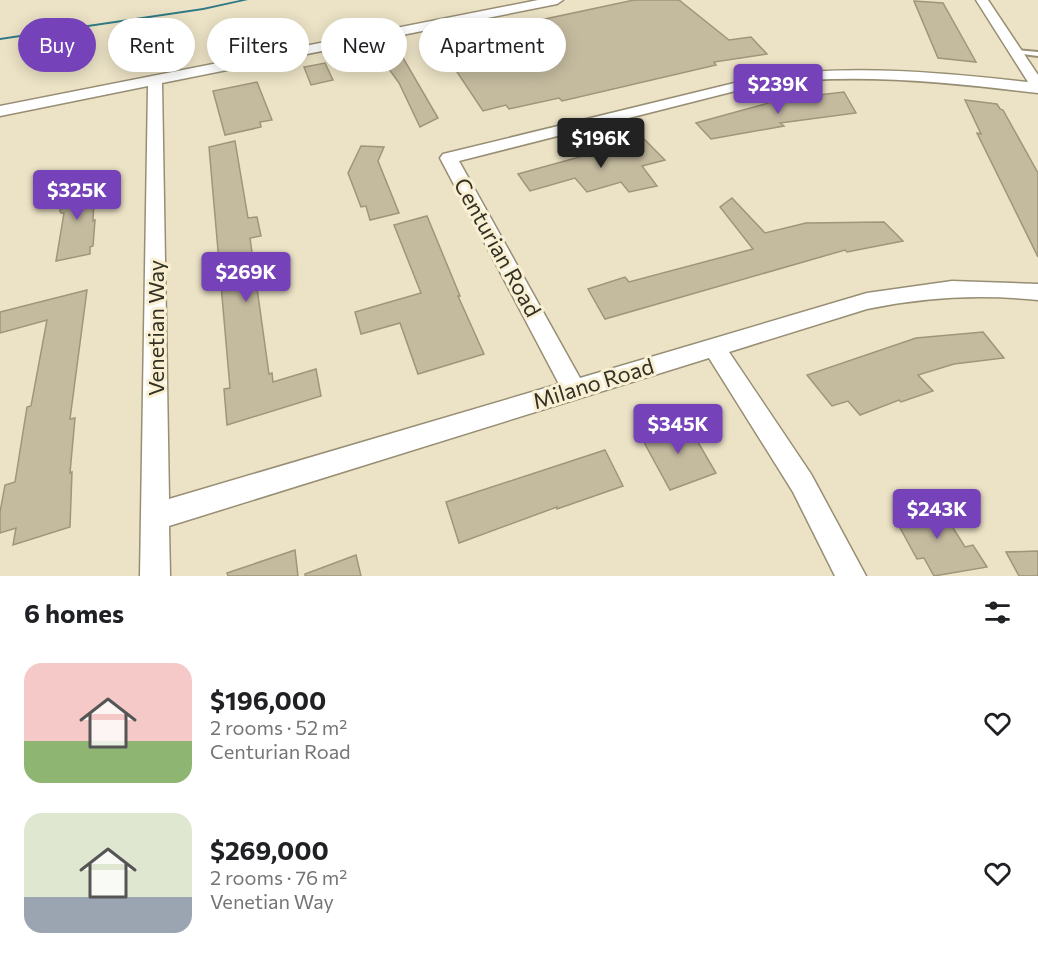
<!DOCTYPE html>
<html lang="en">
<head>
<meta charset="utf-8">
<style>
  body { margin:0; font-family:Commissioner,sans-serif; background:#f2f2f2; color:#202124; height:100vh; display:flex; flex-direction:column; font-size:22px; white-space:nowrap }
  * { box-sizing:border-box; margin:0 }
  p { font-size:20px; color:#757577 }
  .icon { flex:none; width:33px; height:33px; fill:none; stroke:currentColor; stroke-width:2; stroke-linecap:round; stroke-linejoin:round }
  .map { position:relative; height:576px; overflow:hidden }
  .side { display:flex; flex-direction:column; background:#fff; flex:1 }
  .side>* { flex:none }
  .hud { position:absolute; left:18px; top:18px; width:600px; height:54px; display:flex; gap:12px }
  .price { position:absolute; translate:-50% -51px; padding:0 14px; border-radius:6px; background:#7542b9; color:#fff; font-size:20px; line-height:39px; filter:drop-shadow(0 2px 3px #0008) }
  .price::after { content:''; position:absolute; left:50%; top:36px; width:18px; height:14px; margin-left:-9px; background:inherit; clip-path:polygon(0 0,100% 0,50% 100%) }
  .price.on { background:#222; color:#fff }
  ul { padding:0; list-style:none }
  li { display:flex; align-items:center; gap:18px; height:150px; padding:0 24px }
  li span { display:grid; place-items:center; flex:none; width:168px; height:120px; border-radius:18px; color:#555 }
  li>.icon { margin-inline-start:auto }
  span .icon { width:72px; height:72px; fill:#fffc; stroke-width:1 }
  li b { font-size:26px }
  h2 { display:flex; justify-content:space-between; align-items:center; height:72px; padding:0 24px; font-size:26px }
  .chip { padding:0 21px; border-radius:27px; background:#fff; box-shadow:0 3px 15px #0003; font-size:21px; line-height:54px }
  .chip.on { background:#7542b9; color:#fff }
  .map>svg:first-child { display:block }
  .lines { fill:none; stroke-linecap:round; stroke-linejoin:round }
  .stream { fill:#2f7a86; fill-rule:evenodd }
  .building { fill:#c4bb9f; stroke:#9e957a; stroke-width:1.5 }
  .lane-casing { stroke:#978e74; stroke-width:4 }
  .street-casing { stroke:#978e74; stroke-width:3 }
  .lane { fill:#fff; fill-rule:evenodd }
  .street { fill:#fff; fill-rule:evenodd }
  .labels { text-anchor:middle; dominant-baseline:central; stroke-width:6; stroke-linejoin:round; paint-order:stroke }
  .street-label { font-size:22px; fill:#333025; stroke:#f9f0d3 }
</style>
</head>
<body>
<div class="map">
<svg width="1038" height="576" viewBox="0 0 1038 576">
  <rect width="100%" height="100%" fill="#ece3c6"/>
  <g class="lines">
    <polygon class="stream" points="240,0 248,0 203,10 0,40 0,38 203,8"/>
  </g>
  <g class="building">
    <polygon points="634,0 679,0 729,40 751,37 767,54 714,62 716,65 562,101 559,98 509,109 506,105 483,111 437,42"/>
    <polygon points="914,1 943,3 976,62 938,58"/>
    <polygon points="399,51 438,118 420,127 399,83 379,55"/>
    <polygon points="325,63 333,80 311,85 304,67"/>
    <polygon points="257,82 272,120 260,122 261,127 225,135 213,91"/>
    <polygon points="844,92 856,113 780,123 784,126 711,139 696,123 783,99"/>
    <polygon points="965,100 997,104 1000,109 1003,110 1038,173 1038,257 977,133 981,134"/>
    <polygon points="644,139 665,160 642,166 657,186 629,192 621,182 587,192 575,178 530,191 518,174"/>
    <polygon points="235,141 248,218 257,217 261,236 250,238 269,374 272,373 273,382 316,369 321,396 227,425 224,389 230,388 209,147"/>
    <polygon points="361,146 384,147 378,161 399,213 370,220 366,206 361,207 348,173"/>
    <polygon points="95,181 93,221 95,220 93,246 90,247 90,254 56,261 64,213 61,213 60,211 63,188"/>
    <polygon points="732,198 765,233 806,223 884,222 903,241 847,252 845,250 605,319 588,289 625,277 629,282 753,249 720,207"/>
    <polygon points="427,216 460,296 458,296 484,354 418,374 400,323 361,334 355,312 421,293 394,225"/>
    <polygon points="87,290 70,419 75,418 70,473 72,472 70,527 13,545 16,528 0,533 0,512 5,485 15,482 27,407 31,406 47,320 0,333 0,312"/>
    <polygon points="983,332 1004,358 954,364 918,375 933,391 901,402 899,400 860,415 848,401 832,406 807,375 916,338"/>
    <polygon points="685,420 716,473 670,490 640,435"/>
    <polygon points="605,450 623,486 557,509 557,507 459,543 446,502"/>
    <polygon points="933,502 934,505 938,504 965,547 973,545 987,567 934,576 924,558 917,559 899,526 904,526 894,509"/>
    <polygon points="295,550 298,576 228,576 227,573"/>
    <polygon points="1038,551 1038,576 1019,576 1006,552"/>
    <polygon points="356,555 361,576 305,576 305,574"/>
  </g>
  <g class="lines">
    <defs>
      <polygon id="lane" points="1016,50 1038,52 1038,56 1014,53 1013,52"/>
      <path id="street" d="M538,0H563L557,4L162,83L169,499L559,384L440,158L443,154L759,77C850,64 938,72 1028,82L976,0H988L1038,75V93C944,82 853,72 759,85L459,161L580,378L867,293L952,281L1038,284V300C980,294 924,297 867,309L729,352L811,474L866,576H835L793,492L709,358L169,526L170,576H140L148,86L0,116V106Z"/>
    </defs>
    <use href="#lane" class="lane-casing"/>
    <use href="#street" class="street-casing"/>
    <use href="#lane" class="lane"/>
    <use href="#street" class="street"/>
  </g>
  <g class="labels">
    <g class="street-label">
      <text transform="translate(498 247) rotate(61)">Centurian Road</text>
      <text transform="translate(155 328) rotate(-90)">Venetian Way</text>
      <text transform="translate(593 383) rotate(-17)">Milano Road</text>
    </g>
  </g>
</svg>
<b class="price" style="left:778px;top:115px">$239K</b>
<b class="price on" style="left:601px;top:169px">$196K</b>
<b class="price" style="left:77px;top:221px">$325K</b>
<b class="price" style="left:246px;top:303px">$269K</b>
<b class="price" style="left:678px;top:455px">$345K</b>
<b class="price" style="left:937px;top:540px">$243K</b>
<div class="hud">
<a class="chip on">Buy</a>
<a class="chip">Rent</a>
<a class="chip">Filters</a>
<a class="chip">New</a>
<a class="chip">Apartment</a>
</div>
</div>
<section class="side">
<h2>6 homes<svg class="icon" aria-label="filters" viewBox="0 0 24 24"><path d="M4 7h16M4 17h16"/><circle cx="9" cy="7" r="2"/><circle cx="15" cy="17" r="2"/></svg></h2>
<ul>
<li><span style="background:linear-gradient(#f6c9c9 65%,#8fb573 0)"><svg class="icon" aria-label="home" viewBox="0 0 24 24"><path d="M3 11l9-7 9 7M6 9v11h12V9"/></svg></span><div><b>$196,000</b><p>2 rooms · 52 m²</p><p>Centurian Road</p></div><svg class="icon" aria-label="heart" viewBox="0 0 24 24"><path d="M12 20l-8-8c-3-5 5-10 8-4 3-6 11-1 8 4z"/></svg></li>
<li><span style="background:linear-gradient(#dfe7d0 70%,#9aa5b1 0)"><svg class="icon" aria-label="home" viewBox="0 0 24 24"><path d="M3 11l9-7 9 7M6 9v11h12V9"/></svg></span><div><b>$269,000</b><p>2 rooms · 76 m²</p><p>Venetian Way</p></div><svg class="icon" aria-label="heart" viewBox="0 0 24 24"><path d="M12 20l-8-8c-3-5 5-10 8-4 3-6 11-1 8 4z"/></svg></li>
</ul>
</section>
</body>
</html>
